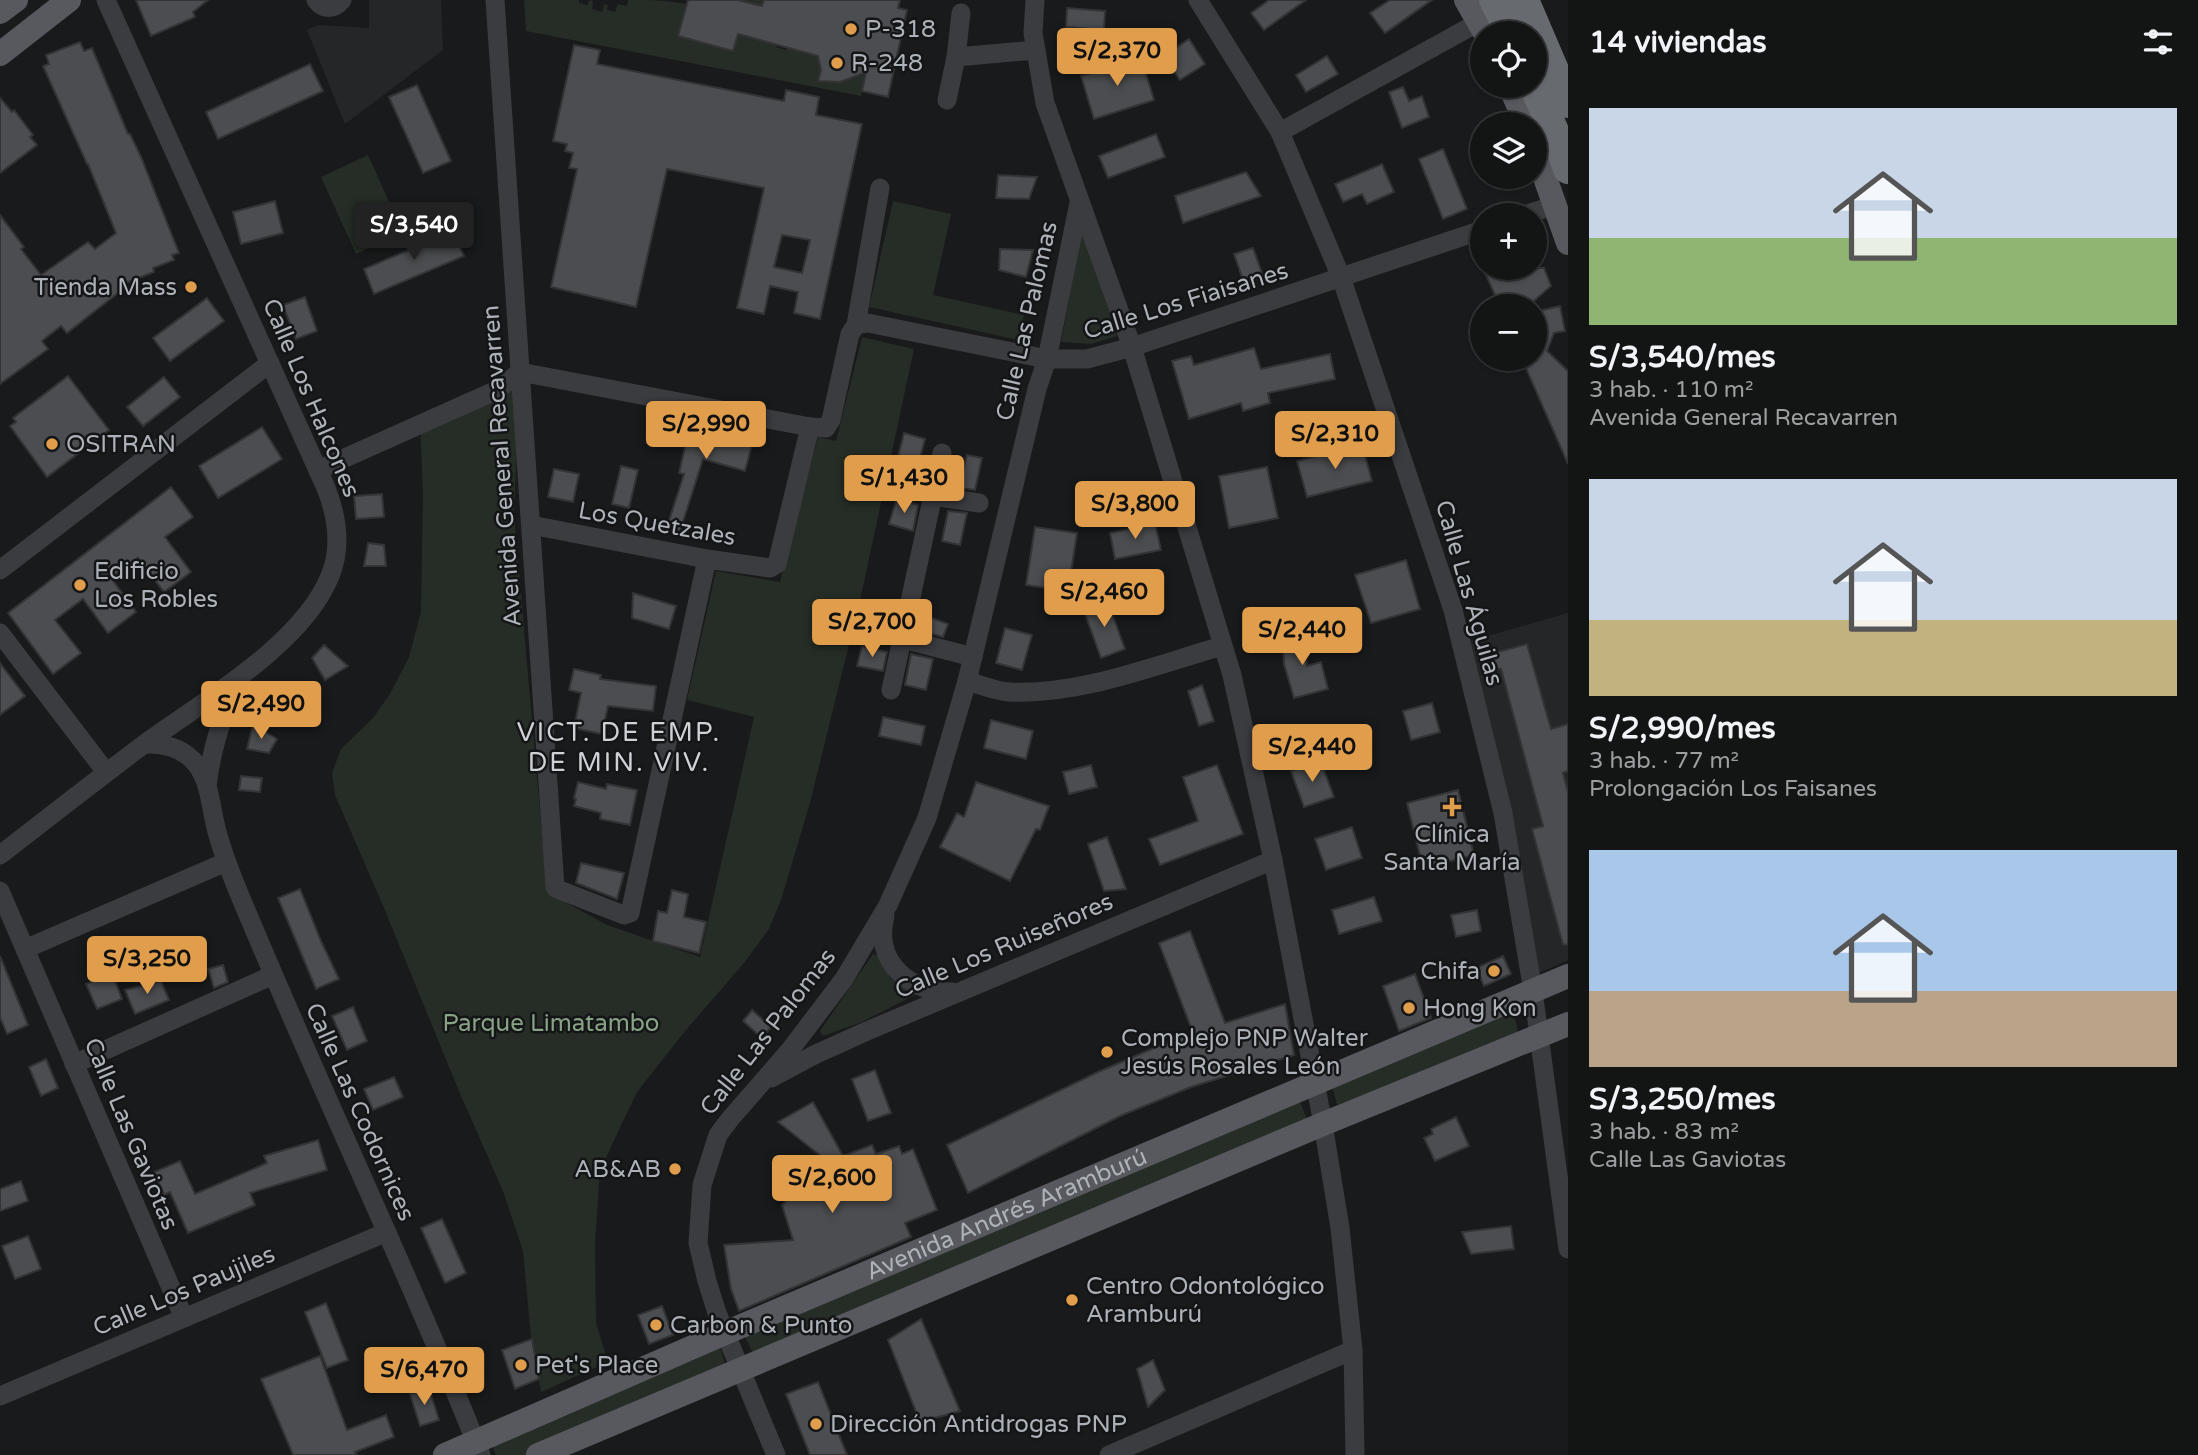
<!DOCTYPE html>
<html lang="es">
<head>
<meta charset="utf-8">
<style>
  body { margin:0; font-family:"Varela Round",sans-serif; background:#1c1d1d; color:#f1f3f6; height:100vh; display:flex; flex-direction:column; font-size:26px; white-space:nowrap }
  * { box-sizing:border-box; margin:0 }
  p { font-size:23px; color:#9d9ea0 }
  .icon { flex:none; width:38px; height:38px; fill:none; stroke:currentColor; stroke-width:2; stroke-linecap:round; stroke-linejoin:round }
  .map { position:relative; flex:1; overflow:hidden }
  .details { display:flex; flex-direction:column; background:#131414; width:630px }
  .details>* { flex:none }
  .tools { position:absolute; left:1470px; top:21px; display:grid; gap:14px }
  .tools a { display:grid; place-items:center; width:77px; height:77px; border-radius:50%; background:#131414; box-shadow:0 2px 5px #0004,0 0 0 2px #323334; font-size:35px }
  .price { position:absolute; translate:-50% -60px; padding:0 16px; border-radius:7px; background:#e09e4c; color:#111; font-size:23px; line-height:46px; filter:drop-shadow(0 2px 4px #0008) }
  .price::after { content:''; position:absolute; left:50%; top:42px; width:21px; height:16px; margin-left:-10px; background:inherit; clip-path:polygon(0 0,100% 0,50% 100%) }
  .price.active { background:#222; color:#fff }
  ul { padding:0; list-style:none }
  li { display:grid; align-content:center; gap:14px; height:371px; padding:0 21px }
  li span { display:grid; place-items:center; height:217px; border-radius:0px; color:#555 }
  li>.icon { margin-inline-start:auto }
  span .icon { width:126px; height:126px; fill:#fffc; stroke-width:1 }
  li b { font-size:30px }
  h2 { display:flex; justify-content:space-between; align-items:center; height:84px; padding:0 21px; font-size:30px }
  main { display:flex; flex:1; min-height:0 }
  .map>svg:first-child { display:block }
  .built { fill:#252628 }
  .green { fill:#262d26 }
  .building { fill:#4b4d50; stroke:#343437; stroke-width:2; fill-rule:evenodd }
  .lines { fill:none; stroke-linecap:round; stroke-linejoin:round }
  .minor { stroke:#3b3c40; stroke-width:19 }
  .major { stroke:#57595f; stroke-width:24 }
  .highway { stroke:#676b70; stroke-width:30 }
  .poi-dot { fill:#e09e4c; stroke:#141516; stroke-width:2.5 }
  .labels { text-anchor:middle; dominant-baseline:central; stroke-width:5; stroke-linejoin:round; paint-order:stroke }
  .poi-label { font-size:24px; fill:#adb2b9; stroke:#141516; text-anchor:start }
  .street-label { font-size:24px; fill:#adb2b9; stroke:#141516 }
  .park-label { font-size:24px; fill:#88a286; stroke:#141516 }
  .neighbourhood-label { font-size:26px; letter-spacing:2px; fill:#ced1d6; stroke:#141516 }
</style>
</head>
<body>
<main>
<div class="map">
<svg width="1568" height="1455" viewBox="0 0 1568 1455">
  <rect width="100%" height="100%" fill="#191a1b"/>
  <g class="built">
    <polygon points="369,0 441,0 443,50 345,124 307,30 318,25 369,28"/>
    <polygon points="1568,613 1568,960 1539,973 1463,643"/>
  </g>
  <g class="green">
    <path d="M524,0H579V3L587,5L590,0L593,1L592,9L602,12L604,4L608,5L607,10L615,12L618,4L627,6L628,0C651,0 672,0 694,6L690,22L682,21L678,36L733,51L746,2L738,0H764L756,29L778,39L776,47L786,50L789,42L881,0L861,96L526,31Z"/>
    <polygon points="368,155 403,233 356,254 321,177"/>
    <polygon points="893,201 951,214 933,295 1024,315 1018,340 869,307"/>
    <polygon points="1082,231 1117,336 1091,344 1061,342"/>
    <polygon points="862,337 914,349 861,596 810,803 781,900 769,929 744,963 686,1030 637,1092 600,1170 595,1242 596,1323 608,1362 541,1392 531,1337 523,1251 503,1191 461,1096 384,908 335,795 332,773 341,749 373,718 390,694 409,657 421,612 423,492 420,424 520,372 514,514 547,892 607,925 700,957 754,717 687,700 716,571 780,582 818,437 836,441"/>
    <polygon points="873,954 879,956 891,979 917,994 862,1022 826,1035 822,1035 820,1031"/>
    <polygon points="1513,1011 1519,1035 1337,1105 1332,1085"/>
    <polygon points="1299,1099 1308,1122 755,1357 744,1335"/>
    <polygon points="719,1343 726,1368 526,1455 496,1455 491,1443"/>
  </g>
  <g class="building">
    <polygon points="136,0 208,0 193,12 195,17 151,36"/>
    <polygon points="688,0 738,0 762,6 764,0 900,0 898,8 907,10 888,97 862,91 866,72 840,82 818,81 821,70 818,56 738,34 733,51 678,36"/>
    <polygon points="1269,0 1306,0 1264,30 1251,13"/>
    <polygon points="1390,0 1432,0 1385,33 1370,13"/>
    <polygon points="1067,8 1105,11 1104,30 1066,27"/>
    <polygon points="1189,39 1205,64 1180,80 1163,56"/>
    <polygon points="80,42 84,51 92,48 128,134 130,134 141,157 179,253 172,255 174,260 153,268 154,272 121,285 123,289 67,333 61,326 42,341 48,349 0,384 0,215 24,247 21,249 41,275 88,242 95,249 116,233 88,164 87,164 43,66 49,64 46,55"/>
    <path d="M574,45L600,50L597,64L784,101L786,90L819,97L816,115L862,124L820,319L794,313L798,292L770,286L764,314L737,308L764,188L667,169L636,307L551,287L577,169L569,168L573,153L565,151L567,144L553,141ZM782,235L810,240L802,273L774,267Z"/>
    <polygon points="1327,56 1338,74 1306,92 1296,75"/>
    <polygon points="1141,57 1154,100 1094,119 1081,76"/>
    <polygon points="310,64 323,91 218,139 206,112"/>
    <polygon points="417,85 451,161 423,173 389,97"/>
    <polygon points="1403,87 1409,101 1422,96 1429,117 1402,128 1389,92"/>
    <polygon points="0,98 12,112 14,110 33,135 30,137 37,145 0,173"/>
    <polygon points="1156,134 1165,157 1108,178 1099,156"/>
    <polygon points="1443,149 1467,209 1443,219 1419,159"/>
    <polygon points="1382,164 1394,192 1367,204 1362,194 1343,202 1335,184"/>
    <polygon points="1246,172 1261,196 1183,223 1175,196"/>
    <polygon points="998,175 1037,177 1029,199 996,198"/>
    <polygon points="275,201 283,233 241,244 233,212"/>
    <polygon points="453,231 464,256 374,294 364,269"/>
    <polygon points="1253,248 1263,276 1244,283 1234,254"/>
    <polygon points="1000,249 1033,250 1026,277 999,270"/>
    <polygon points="1496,268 1544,268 1551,286 1528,306 1500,306 1485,273"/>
    <polygon points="305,297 317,331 296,339 283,305"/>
    <polygon points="207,298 224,321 170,361 153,338"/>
    <polygon points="1560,306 1565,331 1554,333 1547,351 1568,371 1568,464 1522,359 1535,359 1535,312"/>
    <polygon points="1254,348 1261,369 1330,354 1335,379 1268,393 1270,403 1243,411 1241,403 1189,419 1172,361 1191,356 1194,365"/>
    <polygon points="68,376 109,430 47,477 10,426 16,422 13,418"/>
    <polygon points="164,377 180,397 143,426 127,407"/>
    <polygon points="692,417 711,421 709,429 753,441 745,471 703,459 680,531 667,527 684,474 679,473"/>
    <polygon points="262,427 282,459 218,498 199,466"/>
    <polygon points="904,433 925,439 919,462 898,457"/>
    <polygon points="1362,444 1372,481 1307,497 1297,461"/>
    <polygon points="967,455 982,458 975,490 959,488"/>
    <polygon points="621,466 638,470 629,508 612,504"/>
    <polygon points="1267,467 1278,518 1229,528 1219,476"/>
    <polygon points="554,469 579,474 573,502 548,497"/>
    <polygon points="171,487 193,517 165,537 191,572 164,592 138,558 111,578 136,612 108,633 83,599 55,620 81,653 53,674 8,613"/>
    <polygon points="382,494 384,517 356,519 354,496"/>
    <polygon points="897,498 918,505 913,531 889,524"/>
    <polygon points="948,511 967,513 960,545 942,541"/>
    <polygon points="1155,523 1161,550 1115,559 1110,533"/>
    <polygon points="1035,527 1077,533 1068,591 1026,585"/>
    <polygon points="368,543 384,545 386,566 364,566"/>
    <polygon points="1406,560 1420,609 1371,623 1355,575"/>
    <polygon points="633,593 676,606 669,629 632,618"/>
    <polygon points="1107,600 1125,649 1101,658 1083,608"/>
    <polygon points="924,615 948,624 943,637 925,632"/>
    <polygon points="1005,628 1032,635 1022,670 996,663"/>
    <polygon points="1304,633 1307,666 1321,662 1328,689 1294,698 1284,664 1282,635"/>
    <polygon points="1527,644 1551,729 1568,724 1568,771 1563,773 1568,792 1568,944 1563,945 1532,829 1543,826 1501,669 1488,668 1484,656"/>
    <polygon points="324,645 348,666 325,680 312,658"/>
    <polygon points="862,646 887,652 883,671 857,666"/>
    <polygon points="911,654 933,659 926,690 905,685"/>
    <polygon points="0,663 25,696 0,715"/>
    <polygon points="574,669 601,675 600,679 656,686 653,711 608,706 602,734 574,728 581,693 569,690"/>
    <polygon points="1202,685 1214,721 1199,726 1188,691"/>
    <polygon points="1432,703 1440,732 1411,740 1403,711"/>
    <polygon points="883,717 925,726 921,745 879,736"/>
    <polygon points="991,720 1033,731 1026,759 984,748"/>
    <polygon points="253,724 277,739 269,753 247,749"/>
    <polygon points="1320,760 1334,797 1304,807 1291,771"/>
    <polygon points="1091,765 1097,787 1069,794 1063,772"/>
    <polygon points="1217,765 1243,834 1160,865 1149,839 1198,821 1183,777"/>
    <polygon points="241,776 262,778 260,792 239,790"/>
    <polygon points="578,782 606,789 607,784 637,790 630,825 600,819 601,813 574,806 576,799 574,798"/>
    <polygon points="976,782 1049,806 1040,830 1036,829 1010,881 940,847 957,813 964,817"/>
    <polygon points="1458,790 1474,855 1423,868 1407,803"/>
    <polygon points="1352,827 1362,858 1326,870 1315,839"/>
    <polygon points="1107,837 1126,889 1104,891 1088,844"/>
    <polygon points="581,863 624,873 617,899 576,883"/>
    <polygon points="300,889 321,941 339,979 316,989 278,898"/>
    <polygon points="672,890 688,894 684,917 706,922 699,953 653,941 658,911 667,913"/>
    <polygon points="1374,897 1382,921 1339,934 1332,910"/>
    <polygon points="1477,910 1481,931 1456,937 1451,915"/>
    <polygon points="1190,931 1225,1023 1285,1004 1294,1055 1191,1087 1120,1116 968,1193 947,1145 1098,1072 1173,1040 1193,1033 1159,943"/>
    <polygon points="0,956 28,1025 7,1034 0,1017"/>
    <polygon points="1503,956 1511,974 1484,986 1476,968"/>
    <polygon points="223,965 228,982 214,988 208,969"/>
    <polygon points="112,973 122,999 97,1009 86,984"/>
    <polygon points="1415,974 1431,1018 1399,1031 1383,986"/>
    <polygon points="161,981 169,1000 135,1014 125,990"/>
    <polygon points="353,1007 367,1041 347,1050 332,1016"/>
    <polygon points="752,1010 771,1027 762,1038 743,1021"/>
    <polygon points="46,1059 58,1088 41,1096 29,1067"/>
    <polygon points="875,1070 891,1113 868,1121 852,1079"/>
    <polygon points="394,1077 403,1097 373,1110 364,1089"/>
    <polygon points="813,1102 843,1156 872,1145 876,1154 899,1146 902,1154 913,1149 937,1210 905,1223 911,1237 739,1311 731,1289 724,1245 793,1240 782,1205 826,1160 778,1122"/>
    <polygon points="1456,1117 1469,1146 1435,1161 1424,1138 1433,1134 1431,1129"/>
    <polygon points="318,1140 327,1170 250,1193 255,1205 188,1233 170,1192 164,1195 154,1172 180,1161 195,1194 267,1163 264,1156"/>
    <polygon points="21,1181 28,1201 0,1211 0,1189"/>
    <polygon points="442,1219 466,1273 445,1283 421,1228"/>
    <polygon points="1511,1226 1514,1249 1471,1254 1462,1232"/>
    <polygon points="28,1236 41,1269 15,1279 2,1246"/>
    <polygon points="326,1303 348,1360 327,1368 305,1312"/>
    <polygon points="662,1306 673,1335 649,1344 638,1315"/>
    <polygon points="921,1319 960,1411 920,1422 888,1340"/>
    <polygon points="532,1339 539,1379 515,1389 502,1350"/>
    <polygon points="320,1356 347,1430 386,1415 394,1437 355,1452 357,1455 293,1455 261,1379"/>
    <polygon points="1153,1360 1165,1390 1148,1407 1137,1369"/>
    <polygon points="818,1382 847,1455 810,1455 786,1394"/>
    <polygon points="429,1388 439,1420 420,1426 410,1394"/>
  </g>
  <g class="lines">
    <g class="minor">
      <path d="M316,0C323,10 334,10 342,0"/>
      <polyline points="495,0 555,887 557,889 624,915 630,913 707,559"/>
      <polyline points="1035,0 1033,33 1045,103 1132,347 1232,675 1273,860 1323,1124 1340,1228 1353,1350 1355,1455"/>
      <polyline points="1198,0 1280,132 1341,277 1453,610 1503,813 1533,991 1568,1249"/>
      <polyline points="956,57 961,13"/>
      <polyline points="947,100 956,57 1035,50"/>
      <polyline points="1280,132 1479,22"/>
      <polyline points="1525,215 1555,205"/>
      <polyline points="856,325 868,323 1047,359 1087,359 1132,347 1482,230"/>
      <polyline points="318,470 497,390 520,372 810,427 826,428 831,420 850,334 856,325 880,188"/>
      <polyline points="933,496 979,503"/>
      <polyline points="531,525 707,559 770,568 777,564 810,427"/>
      <polyline points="0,570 270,363"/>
      <polyline points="0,633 106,772"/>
      <polyline points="903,639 973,657"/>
      <path d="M967,681C981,685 995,691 1009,692C1078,696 1156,665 1222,646"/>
      <polyline points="891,690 942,453"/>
      <path d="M145,744C165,743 184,748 197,765C211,784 211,813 218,835C227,868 241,898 254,929C328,1105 410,1277 481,1455"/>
      <path d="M207,786C212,746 222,712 242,676"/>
      <path d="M0,855C48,818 95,781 143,745C202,702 303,644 330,576C342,547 337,516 326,488L106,0"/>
      <polyline points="0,891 184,1318"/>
      <path d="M885,916C873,962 910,993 953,992"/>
      <polyline points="25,949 226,862"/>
      <polyline points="74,1064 273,975"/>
      <polyline points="771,1078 814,1055 867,1031 1273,860"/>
      <polyline points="0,1396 387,1232"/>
      <polyline points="776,1455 717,1313 707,1281 698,1243 702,1185 718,1135 730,1119 790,1050 844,979 888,905 927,818 967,681 1037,389 1047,359 1079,203"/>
      <polyline points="1109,1455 1353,1350"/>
    </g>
    <g class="major">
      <polyline points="1466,0 1485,33"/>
      <polyline points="0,12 16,0"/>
      <polyline points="0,54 69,0"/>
      <polyline points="1510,86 1526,124"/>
      <polyline points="1535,149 1568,243"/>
      <path id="s1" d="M445,1455L725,1333L1568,976"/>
      <polyline points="538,1455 1323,1124 1568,1024"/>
    </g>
    <g class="highway">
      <polyline points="1494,0 1511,33"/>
      <polyline points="1524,0 1568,103"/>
      <polyline points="1534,86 1557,138 1568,169"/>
    </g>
  </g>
  <g class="poi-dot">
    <circle cx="851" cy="29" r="7"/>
    <circle cx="837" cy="63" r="7"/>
    <circle cx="191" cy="287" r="7"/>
    <circle cx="52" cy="444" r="7"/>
    <circle cx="80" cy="585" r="7"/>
    <path d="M1448.5 796.5h7v7h7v7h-7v7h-7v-7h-7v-7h7z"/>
    <circle cx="1494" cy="971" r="7"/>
    <circle cx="1409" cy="1008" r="7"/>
    <circle cx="1107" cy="1052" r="7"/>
    <circle cx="675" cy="1169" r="7"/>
    <circle cx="1072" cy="1300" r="7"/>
    <circle cx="656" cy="1325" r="7"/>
    <circle cx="521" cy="1365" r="7"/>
    <circle cx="816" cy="1424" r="7"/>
  </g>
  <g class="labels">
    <g class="poi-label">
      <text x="865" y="29">P-318</text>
      <text x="851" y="63">R-248</text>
      <text x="177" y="287" text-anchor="end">Tienda Mass</text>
      <text x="66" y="444">OSITRAN</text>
      <text x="94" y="571">Edificio<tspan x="94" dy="28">Los Robles</tspan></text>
      <text x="1452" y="834" text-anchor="middle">Clínica<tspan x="1452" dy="28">Santa María</tspan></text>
      <text x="1480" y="971" text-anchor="end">Chifa</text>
      <text x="1423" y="1008">Hong Kon</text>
      <text x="1121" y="1038">Complejo PNP Walter<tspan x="1121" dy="28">Jesús Rosales León</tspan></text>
      <text x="661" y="1169" text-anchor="end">AB&amp;AB</text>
      <text x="1086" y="1286">Centro Odontológico<tspan x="1086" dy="28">Aramburú</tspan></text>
      <text x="670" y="1325">Carbon &amp; Punto</text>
      <text x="535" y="1365">Pet's Place</text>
      <text x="830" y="1424">Dirección Antidrogas PNP</text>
    </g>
    <g class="street-label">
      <text transform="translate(1186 301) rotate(-17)">Calle Los Fiaisanes</text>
      <text transform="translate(1027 321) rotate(-77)">Calle Las Palomas</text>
      <text transform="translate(311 398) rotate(67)">Calle Los Halcones</text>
      <text transform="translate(502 466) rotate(-94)">Avenida General Recavarren</text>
      <text transform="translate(657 524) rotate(10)">Los Quetzales</text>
      <text transform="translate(1469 593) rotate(74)">Calle Las Águilas</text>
      <text transform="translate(1004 946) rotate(-23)">Calle Los Ruiseñores</text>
      <text transform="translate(768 1032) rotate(-52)">Calle Las Palomas</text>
      <text transform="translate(360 1112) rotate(66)">Calle Las Codornices</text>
      <text transform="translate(131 1134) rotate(67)">Calle Las Gaviotas</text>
      <text stroke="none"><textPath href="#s1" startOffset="611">Avenida Andrés Aramburú</textPath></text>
      <text transform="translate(184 1291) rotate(-23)">Calle Los Paujiles</text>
    </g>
    <g class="park-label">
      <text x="551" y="1023">Parque Limatambo</text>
    </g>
    <g class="neighbourhood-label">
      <text x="619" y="732">VICT. DE EMP.<tspan x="619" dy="30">DE MIN. VIV.</tspan></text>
    </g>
  </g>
</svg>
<div class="tools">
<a><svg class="icon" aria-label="locate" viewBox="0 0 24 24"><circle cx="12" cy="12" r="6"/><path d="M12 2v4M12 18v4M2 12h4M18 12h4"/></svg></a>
<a><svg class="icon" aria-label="layers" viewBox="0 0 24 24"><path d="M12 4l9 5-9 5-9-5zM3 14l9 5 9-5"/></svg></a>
<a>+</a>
<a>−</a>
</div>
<b class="price" style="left:1117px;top:88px">S/2,370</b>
<b class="price active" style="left:414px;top:262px">S/3,540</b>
<b class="price" style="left:706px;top:461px">S/2,990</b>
<b class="price" style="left:1335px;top:471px">S/2,310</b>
<b class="price" style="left:904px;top:515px">S/1,430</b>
<b class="price" style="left:1135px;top:541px">S/3,800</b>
<b class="price" style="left:1104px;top:629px">S/2,460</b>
<b class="price" style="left:872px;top:659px">S/2,700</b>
<b class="price" style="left:1302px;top:667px">S/2,440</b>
<b class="price" style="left:261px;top:741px">S/2,490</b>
<b class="price" style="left:1312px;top:784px">S/2,440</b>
<b class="price" style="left:147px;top:996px">S/3,250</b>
<b class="price" style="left:832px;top:1215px">S/2,600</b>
<b class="price" style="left:424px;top:1407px">S/6,470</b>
</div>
<section class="details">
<h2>14 viviendas<svg class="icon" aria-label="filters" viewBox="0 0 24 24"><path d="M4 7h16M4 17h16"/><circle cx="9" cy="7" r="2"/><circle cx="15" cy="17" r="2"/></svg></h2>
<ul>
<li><span style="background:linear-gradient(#c9d6e8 60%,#8fb573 0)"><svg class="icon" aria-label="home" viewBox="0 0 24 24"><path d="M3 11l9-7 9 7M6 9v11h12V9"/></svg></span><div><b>S/3,540/mes</b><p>3 hab. · 110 m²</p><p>Avenida General Recavarren</p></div></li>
<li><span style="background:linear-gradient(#c9d6e8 65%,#c2b280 0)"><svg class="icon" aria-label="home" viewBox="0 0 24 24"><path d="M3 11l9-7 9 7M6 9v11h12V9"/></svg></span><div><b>S/2,990/mes</b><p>3 hab. · 77 m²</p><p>Prolongación Los Faisanes</p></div></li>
<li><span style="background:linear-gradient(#a9c7e8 65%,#b9a48a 0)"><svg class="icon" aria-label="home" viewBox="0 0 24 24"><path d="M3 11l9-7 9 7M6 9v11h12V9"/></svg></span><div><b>S/3,250/mes</b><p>3 hab. · 83 m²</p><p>Calle Las Gaviotas</p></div></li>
</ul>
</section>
</main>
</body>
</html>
